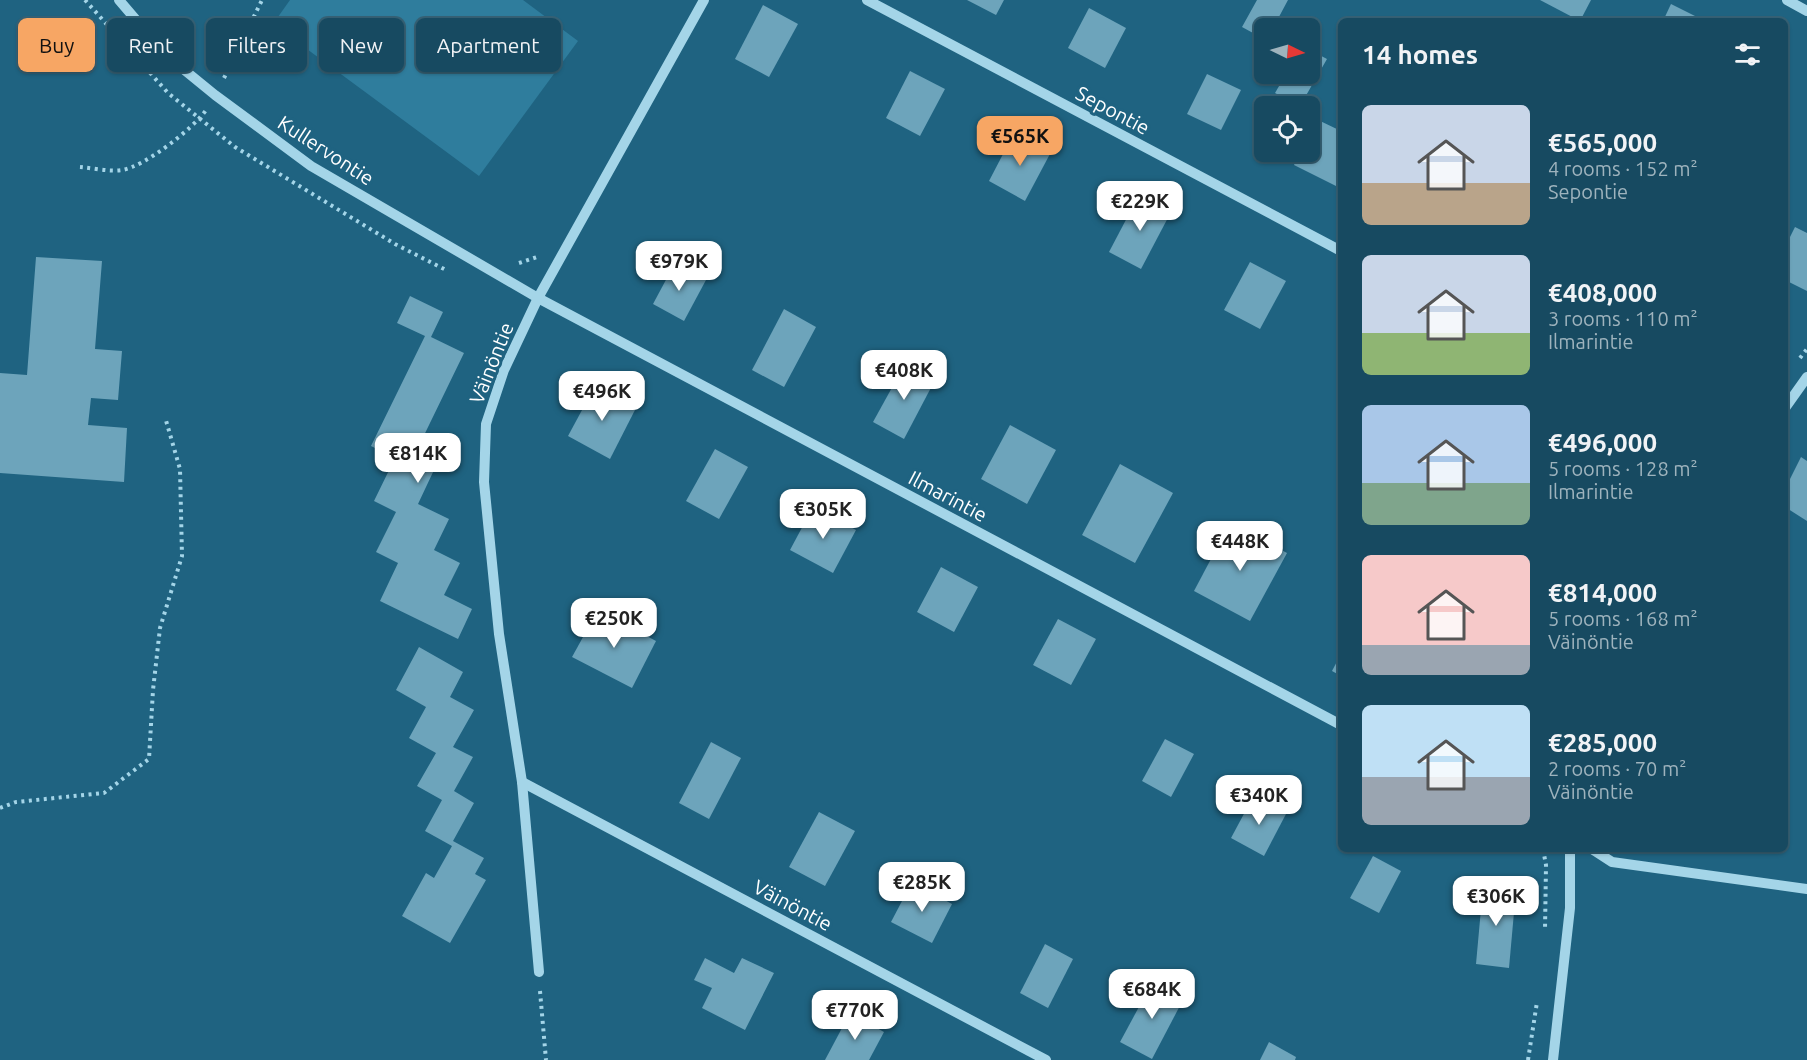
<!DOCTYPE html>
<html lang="en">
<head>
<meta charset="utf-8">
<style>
  body { margin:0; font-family:Ubuntu,sans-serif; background:#205167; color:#f1f3f6; height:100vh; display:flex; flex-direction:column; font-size:22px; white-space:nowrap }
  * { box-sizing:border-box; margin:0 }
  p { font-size:20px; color:#9eb3bd }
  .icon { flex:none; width:33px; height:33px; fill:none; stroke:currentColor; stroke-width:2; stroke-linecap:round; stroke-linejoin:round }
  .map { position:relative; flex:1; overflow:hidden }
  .panel { position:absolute; left:1338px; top:18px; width:450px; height:834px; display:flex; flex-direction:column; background:#174a61; border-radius:9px; box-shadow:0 2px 4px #0004,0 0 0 2px #366276 }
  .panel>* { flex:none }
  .hud { position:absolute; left:18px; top:18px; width:570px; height:54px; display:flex; gap:12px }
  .needle { width:39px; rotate:95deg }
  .buttons { position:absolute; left:1254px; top:18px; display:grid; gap:12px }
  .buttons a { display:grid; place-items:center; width:66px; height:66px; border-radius:9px; background:#174a61; box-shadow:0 2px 4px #0004,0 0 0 2px #366276; font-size:30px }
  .price { position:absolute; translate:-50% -51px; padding:0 14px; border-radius:12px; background:#fff; color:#222; font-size:20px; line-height:39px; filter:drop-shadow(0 2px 3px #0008) }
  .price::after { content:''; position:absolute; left:50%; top:36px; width:18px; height:14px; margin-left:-9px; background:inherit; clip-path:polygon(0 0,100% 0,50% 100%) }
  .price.current { background:#f7a664; color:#111 }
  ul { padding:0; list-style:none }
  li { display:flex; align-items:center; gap:18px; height:150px; padding:0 24px }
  li span { display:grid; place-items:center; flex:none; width:168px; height:120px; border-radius:9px; color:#555 }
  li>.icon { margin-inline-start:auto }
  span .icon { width:72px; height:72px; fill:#fffc; stroke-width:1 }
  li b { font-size:26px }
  h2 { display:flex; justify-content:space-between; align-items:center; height:72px; padding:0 24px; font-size:26px }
  .tag { padding:0 21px; border-radius:9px; background:#174a61; box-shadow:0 2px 4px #0004,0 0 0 2px #366276; font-size:21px; line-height:54px }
  .tag.current { background:#f7a664; color:#111 }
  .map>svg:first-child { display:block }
  .green { fill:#2f7d9d }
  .building { fill:#6da4bb }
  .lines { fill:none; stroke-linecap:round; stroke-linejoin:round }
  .path { stroke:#a4d5e8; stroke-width:4; stroke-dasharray:3 4.5; stroke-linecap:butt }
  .minor { stroke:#a4d5e8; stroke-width:10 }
  .labels { text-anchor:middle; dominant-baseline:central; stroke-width:6; stroke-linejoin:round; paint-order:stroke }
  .street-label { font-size:20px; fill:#fff; stroke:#1f6381 }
</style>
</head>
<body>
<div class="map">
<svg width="1807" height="1060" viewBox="0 0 1807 1060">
  <rect width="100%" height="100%" fill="#1f6381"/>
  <polygon class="green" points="290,0 523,0 578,41 479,176 273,24"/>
  <g class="building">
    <polygon points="967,0 1004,0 996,15"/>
    <polygon points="1257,0 1288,0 1273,28 1264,28 1264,39 1242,27"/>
    <polygon points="1540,0 1591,0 1580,21"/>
    <polygon points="1671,4 1705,21 1663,21"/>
    <polygon points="763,5 798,24 769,77 735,59"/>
    <polygon points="1089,8 1126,28 1105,68 1068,48"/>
    <polygon points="1310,50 1327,59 1300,106 1275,93 1286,74 1310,74"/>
    <polygon points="910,71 945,89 920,136 886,118"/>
    <polygon points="1207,74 1241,90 1221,130 1187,114"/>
    <polygon points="1316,119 1341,131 1340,188 1294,165 1300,152 1310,152 1310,132"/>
    <polygon points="1014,133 1051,152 1025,201 989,181"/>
    <polygon points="1139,195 1171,212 1141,269 1109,252"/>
    <polygon points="1795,227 1807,233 1807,291 1785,280 1785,247"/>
    <polygon points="36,257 102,261 95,349 122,351 118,400 91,398 88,425 127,428 124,482 0,473 0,373 27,375"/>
    <polygon points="1250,262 1286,281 1260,329 1224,310"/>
    <polygon points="675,263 706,280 684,321 653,304"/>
    <polygon points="410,296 443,312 431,337 464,353 412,460 434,470 418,504 449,519 434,550 460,563 444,595 472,609 458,639 380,601 398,563 376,552 396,512 374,501 395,458 371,446 425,336 397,323"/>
    <polygon points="784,309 816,327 784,387 752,370"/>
    <polygon points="905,364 935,380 904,439 873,422"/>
    <polygon points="595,386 636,408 610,459 568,436"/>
    <polygon points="1010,425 1056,450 1027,504 981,479"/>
    <polygon points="715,449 748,467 719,519 686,501"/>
    <polygon points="1801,457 1807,461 1807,521 1785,507 1785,489"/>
    <polygon points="1120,464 1173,493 1135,563 1082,535"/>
    <polygon points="813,507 856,530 833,573 790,550"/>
    <polygon points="1230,523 1287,553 1250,621 1194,591"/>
    <polygon points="941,567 978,587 954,632 917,612"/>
    <polygon points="598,610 656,641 632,688 572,657"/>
    <polygon points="1058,619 1096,639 1071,685 1033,665"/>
    <polygon points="419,647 463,672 450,697 474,710 453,747 473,757 454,791 474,803 453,841 484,858 475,874 486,880 450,943 402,916 426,873 434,878 452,846 425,831 442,800 417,786 436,753 409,738 426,707 396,690"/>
    <polygon points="1341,654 1341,676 1332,671"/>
    <polygon points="1165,739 1194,754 1171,797 1142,781"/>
    <polygon points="711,742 741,758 709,819 679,803"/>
    <polygon points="1253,797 1286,814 1264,856 1231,838"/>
    <polygon points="819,812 855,831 825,886 789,867"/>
    <polygon points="1373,856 1401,871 1379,913 1350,898"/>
    <polygon points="912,882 952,904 932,943 891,922"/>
    <polygon points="1483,887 1516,890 1509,968 1476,964"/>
    <polygon points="1045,944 1073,959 1048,1008 1020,993"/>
    <polygon points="705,958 734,973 742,958 774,973 745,1030 702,1008 712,988 694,980"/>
    <polygon points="1153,981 1184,998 1152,1059 1120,1042"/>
    <polygon points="850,1013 884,1032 869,1060 825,1060"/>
    <polygon points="1269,1042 1296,1057 1295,1060 1260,1060"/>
  </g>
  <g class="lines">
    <g class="path">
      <polyline points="85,0 168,93 235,147 395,244 446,270"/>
      <polyline points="224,78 262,0"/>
      <path d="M80,167C93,168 109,172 122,170C144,167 194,128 206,110"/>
      <polyline points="519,263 537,257"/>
      <polyline points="1800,358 1807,349"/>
      <polyline points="0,808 16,802 104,793 149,759 153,690 160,628 182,556 180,469 165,417"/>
      <polyline points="1543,849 1546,865 1545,929"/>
      <polyline points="540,991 546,1060"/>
      <polyline points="1528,1060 1537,1002"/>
    </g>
    <g class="minor">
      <polyline points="119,0 166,55 215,95 311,166 538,298 1341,725"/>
      <polyline points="867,0 1341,251"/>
      <polyline points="1787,0 1807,11"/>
      <polyline points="1785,408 1807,377"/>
      <polyline points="522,782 1046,1060"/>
      <polyline points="1592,849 1612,862 1807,889"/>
      <polyline points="539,972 522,782 499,634 484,482 486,424 504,370 538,298 704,0"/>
      <polyline points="1553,1060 1570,908 1570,849"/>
    </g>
  </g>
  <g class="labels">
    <g class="street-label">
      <text transform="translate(1113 110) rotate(28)">Sepontie</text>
      <text transform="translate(326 150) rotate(33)">Kullervontie</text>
      <text transform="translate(491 363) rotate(-68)">Väinöntie</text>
      <text transform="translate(948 496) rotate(28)">Ilmarintie</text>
      <text transform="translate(793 905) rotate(28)">Väinöntie</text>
    </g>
  </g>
</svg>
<div class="buttons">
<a><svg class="needle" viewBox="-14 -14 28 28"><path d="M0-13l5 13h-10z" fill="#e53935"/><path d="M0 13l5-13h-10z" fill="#9eb3bd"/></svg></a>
<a><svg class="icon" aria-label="locate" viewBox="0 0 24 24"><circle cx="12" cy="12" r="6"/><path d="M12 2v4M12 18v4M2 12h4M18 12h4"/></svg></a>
</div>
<b class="price current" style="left:1020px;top:167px">€565K</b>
<b class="price" style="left:1140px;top:232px">€229K</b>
<b class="price" style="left:679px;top:292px">€979K</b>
<b class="price" style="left:904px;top:401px">€408K</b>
<b class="price" style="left:602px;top:422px">€496K</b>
<b class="price" style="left:418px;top:484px">€814K</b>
<b class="price" style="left:823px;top:540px">€305K</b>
<b class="price" style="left:1240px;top:572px">€448K</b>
<b class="price" style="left:614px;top:649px">€250K</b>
<b class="price" style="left:1259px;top:826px">€340K</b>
<b class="price" style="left:922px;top:913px">€285K</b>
<b class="price" style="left:1496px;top:927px">€306K</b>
<b class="price" style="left:1152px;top:1020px">€684K</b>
<b class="price" style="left:855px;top:1041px">€770K</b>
<div class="hud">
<a class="tag current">Buy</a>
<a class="tag">Rent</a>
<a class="tag">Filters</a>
<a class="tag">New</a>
<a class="tag">Apartment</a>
</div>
<section class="panel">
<h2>14 homes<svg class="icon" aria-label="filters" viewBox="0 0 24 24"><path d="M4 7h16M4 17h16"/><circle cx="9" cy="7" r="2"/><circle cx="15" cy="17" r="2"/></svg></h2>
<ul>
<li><span style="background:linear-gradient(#c9d6e8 65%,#b9a48a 0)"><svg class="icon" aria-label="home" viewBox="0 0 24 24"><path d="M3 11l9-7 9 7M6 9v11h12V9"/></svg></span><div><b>€565,000</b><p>4 rooms · 152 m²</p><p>Sepontie</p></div></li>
<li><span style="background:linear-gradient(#c9d6e8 65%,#8fb573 0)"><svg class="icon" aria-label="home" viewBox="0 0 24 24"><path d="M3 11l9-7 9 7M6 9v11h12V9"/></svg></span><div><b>€408,000</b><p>3 rooms · 110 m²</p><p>Ilmarintie</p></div></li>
<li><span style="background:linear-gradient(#a9c7e8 65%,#7fa58c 0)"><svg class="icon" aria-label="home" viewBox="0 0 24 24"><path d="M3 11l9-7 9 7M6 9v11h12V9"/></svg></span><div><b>€496,000</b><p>5 rooms · 128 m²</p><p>Ilmarintie</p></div></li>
<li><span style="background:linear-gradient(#f6c9c9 75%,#9aa5b1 0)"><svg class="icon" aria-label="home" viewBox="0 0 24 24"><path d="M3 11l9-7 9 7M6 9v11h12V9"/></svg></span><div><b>€814,000</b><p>5 rooms · 168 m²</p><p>Väinöntie</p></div></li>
<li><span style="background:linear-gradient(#bfe0f5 60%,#9aa5b1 0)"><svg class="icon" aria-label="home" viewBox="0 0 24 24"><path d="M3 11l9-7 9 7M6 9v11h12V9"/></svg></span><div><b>€285,000</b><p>2 rooms · 70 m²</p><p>Väinöntie</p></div></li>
</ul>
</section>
</div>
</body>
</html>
